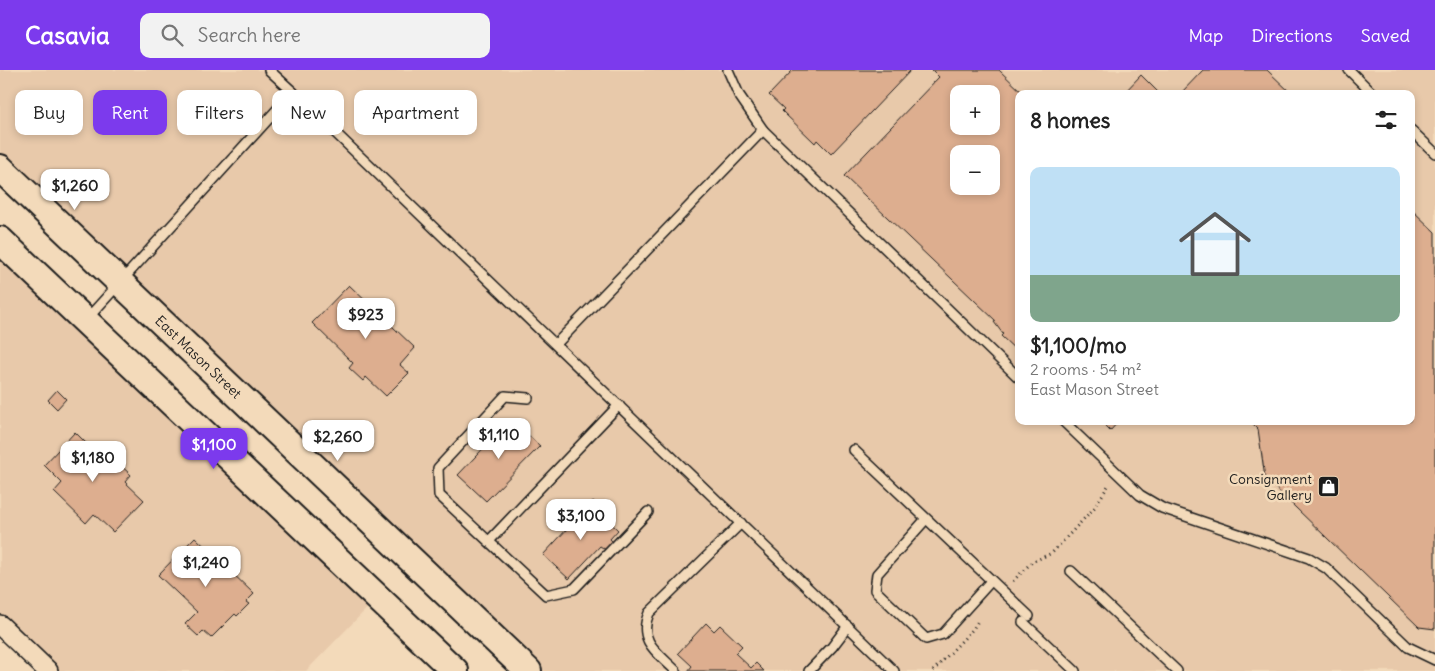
<!DOCTYPE html>
<html lang="en">
<head>
<meta charset="utf-8">
<style>
  body { margin:0; font-family:Delius,sans-serif; background:#f2f2f2; color:#222; height:100vh; display:flex; flex-direction:column; font-size:19px; white-space:nowrap }
  * { box-sizing:border-box; margin:0 }
  p { font-size:16px; color:#767676 }
  .icon { flex:none; width:28px; height:28px; fill:none; stroke:currentColor; stroke-width:2; stroke-linecap:round; stroke-linejoin:round }
  .map { position:relative; flex:1; overflow:hidden }
  .panel { position:absolute; left:1015px; top:20px; width:400px; height:335px; display:flex; flex-direction:column; background:#fff; border-radius:10px; box-shadow:0 2px 8px #0003 }
  .panel>* { flex:none }
  .top-card { position:absolute; left:15px; top:20px; width:475px; height:45px; display:flex; gap:10px }
  .tools { position:absolute; left:950px; top:15px; display:grid; gap:10px }
  .tools a { display:grid; place-items:center; width:50px; height:50px; border-radius:10px; background:#fff; box-shadow:0 2px 8px #0003; font-size:25px }
  .price { position:absolute; translate:-50% -42px; padding:0 11px; border-radius:10px; background:#fff; color:#222; font-size:16px; line-height:32px; filter:drop-shadow(0 1px 2px #0008) }
  .price::after { content:''; position:absolute; left:50%; top:30px; width:15px; height:11px; margin-left:-8px; background:inherit; clip-path:polygon(0 0,100% 0,50% 100%) }
  .price.active { background:#7c3aed; color:#fff }
  ul { padding:0; list-style:none }
  li { display:grid; align-content:center; gap:10px; height:265px; padding:0 15px }
  li span { display:grid; place-items:center; height:155px; border-radius:10px; color:#555 }
  li>.icon { margin-inline-start:auto }
  span .icon { width:90px; height:90px; fill:#fffc; stroke-width:1 }
  li b { font-size:21px }
  h2 { display:flex; justify-content:space-between; align-items:center; height:60px; padding:0 15px; font-size:21px }
  .chip { padding:0 18px; border-radius:10px; background:#fff; box-shadow:0 2px 8px #0003; font-size:18px; line-height:45px }
  .chip.active { background:#7c3aed; color:#fff }
  header { display:flex; align-items:center; gap:30px; box-sizing:border-box; height:70px; padding:0 25px; background:#7c3aed; color:#fff }
  header strong { font-size:24px }
  nav { display:flex; gap:28px; margin-inline-start:auto; font-size:18px }
  .search { width:350px; height:45px; background:#f2f2f2; display:flex; align-items:center; gap:12px; box-sizing:border-box; padding:0 18px; border-radius:10px; color:#767676; font-size:19px }
  .map>svg:first-child { display:block }
  .built { fill:#e8c9aa; fill-rule:evenodd }
  .building { fill:#ddae8f; stroke:#1c1c1c; fill-rule:evenodd }
  .lines { fill:none; stroke-linecap:round; stroke-linejoin:round }
  .service-casing { stroke:#1c1c1c; stroke-width:12 }
  .minor-casing { stroke:#1c1c1c; stroke-width:22 }
  .secondary-casing { stroke:#1c1c1c; stroke-width:30 }
  .path { stroke:#1c1c1c; stroke-width:3; stroke-dasharray:1 4; stroke-linecap:butt }
  .service { stroke:#f3daba; stroke-width:9 }
  .minor { stroke:#f3daba; stroke-width:19 }
  .secondary { stroke:#f3daba; stroke-width:26 }
  .labels { text-anchor:middle; dominant-baseline:central; stroke-width:5; stroke-linejoin:round; paint-order:stroke }
  .street-label { font-size:14px; fill:#1c1c1c; stroke:#f3daba }
  .poi-label { font-size:14px; fill:#1c1c1c; stroke:#f3daba; text-anchor:end }
</style>
</head>
<body>
<header>
<strong>Casavia</strong>
<div class="search"><svg class="icon" aria-label="search" viewBox="0 0 24 24"><circle cx="10" cy="10" r="6"/><path d="M15 15l6 6"/></svg>Search here</div>
<nav><a>Map</a><a>Directions</a><a>Saved</a></nav>
</header>
<div class="map">
<svg width="1435" height="601" viewBox="0 0 1435 601">
  <rect width="100%" height="100%" fill="#f3daba"/>
  <filter id="ink" filterUnits="userSpaceOnUse"><feTurbulence type="fractalNoise" baseFrequency=".02" numOctaves="2"/><feDisplacementMap in="SourceGraphic" scale="10" xChannelSelector="R" yChannelSelector="G"/><feConvolveMatrix kernelMatrix="1 2 1 2 8 2 1 2 1" color-interpolation-filters="sRGB"/></filter>
  <g filter="url(#ink)">
    <g class="built">
      <path d="M0,0H1435V601H528L0,98ZM959,24H991V56H959ZM1019,24H1411V351H1019ZM959,84H991V116H959Z"/>
      <polygon points="0,170 378,527 306,601 48,601 0,555"/>
    </g>
    <g class="building">
      <polygon points="793,0 911,0 831,84 817,70 815,73 782,41 784,39 769,25"/>
      <path d="M932,0H999L1024,24H1019V283L1001,266L1003,264L994,252L996,251L844,106L939,7ZM959,24H991V56H959ZM959,84H991V116H959Z"/>
      <polygon points="1203,0 1267,0 1292,24 1180,24"/>
      <polygon points="1141,5 1160,24 1123,24"/>
      <polygon points="1411,139 1435,162 1435,559 1419,557 1265,408 1258,359 1250,351 1411,351"/>
      <polygon points="349,215 415,278 400,295 409,303 386,326 366,307 363,311 349,298 353,293 312,253"/>
      <polygon points="57,320 66,329 57,339 48,330"/>
      <polygon points="511,349 540,376 486,431 458,405"/>
      <polygon points="1100,351 1119,351 1110,361"/>
      <polygon points="75,362 94,381 99,375 131,405 125,412 144,430 113,462 94,444 86,453 54,422 62,413 44,395"/>
      <polygon points="593,431 601,438 598,441 618,460 610,469 613,472 606,480 600,476 569,509 543,485"/>
      <polygon points="195,467 254,524 246,532 249,534 237,546 235,544 211,568 203,561 198,566 185,554 197,542 158,505"/>
      <polygon points="706,553 714,561 720,555 742,576 735,583 751,598 756,593 764,601 688,601 692,596 678,583"/>
    </g>
    <g class="lines">
      <defs>
        <g id="service">
          <polyline points="269,0 293,22"/>
          <polyline points="1349,0 1373,24"/>
          <polyline points="763,60 1019,308"/>
          <polyline points="1411,60 1435,83"/>
          <polyline points="86,250 293,22 894,601"/>
          <polyline points="556,274 763,60 739,25 728,0"/>
          <polyline points="528,328 505,326 438,398 439,425 546,525 574,519 648,442"/>
          <polyline points="1063,351 1140,425 1162,438 1309,488 1326,498 1408,577 1435,590"/>
          <polyline points="854,380 1029,546"/>
          <polyline points="926,449 877,504 875,520 926,569 943,564 991,511"/>
          <polyline points="489,471 619,335"/>
          <polyline points="1071,501 1177,601"/>
          <polyline points="1023,552 1075,601"/>
          <path d="M676,601C658,583 637,571 649,543L741,453"/>
          <polyline points="809,601 832,577 848,556"/>
        </g>
        <polyline id="minor" points="0,555 48,601"/>
        <g id="secondary">
          <path id="s1" d="M0,98L528,601"/>
          <polyline points="0,170 455,601"/>
        </g>
      </defs>
      <use href="#service" class="service-casing"/>
      <use href="#minor" class="minor-casing"/>
      <use href="#secondary" class="secondary-casing"/>
      <g class="path">
        <polyline points="1013,511 1032,492 1052,483 1095,437 1108,416"/>
        <polyline points="933,601 973,559 978,551"/>
      </g>
      <use href="#service" class="service"/>
      <use href="#minor" class="minor"/>
      <use href="#secondary" class="secondary"/>
    </g>
  </g>
  <defs>
    <symbol id="shop-square" viewBox="-11 -11 22 22"><rect x="-9" y="-9" width="18" height="18" rx="4" fill="#1c1c1c" stroke="#f3daba"/><path d="M-5-2.5h2.3a2.7 3.5 0 0 1 5.4 0H5L5.5 6h-11ZM-1.5-2.5h3a1.5 2.3 0 0 0-3 0Z" fill="#fff"/></symbol>
  </defs>
  <g fill-rule="evenodd">
    <use href="#shop-square" x="1316" y="404" width="25" height="25"/>
  </g>
  <g class="labels">
    <g class="street-label">
      <text stroke="none"><textPath href="#s1" startOffset="274">East Mason Street</textPath></text>
    </g>
    <g class="poi-label">
      <text x="1312" y="409">Consignment<tspan x="1312" dy="16">Gallery</tspan></text>
    </g>
  </g>
</svg>
<div class="tools">
<a>+</a>
<a>−</a>
</div>
<b class="price" style="left:75px;top:141px">$1,260</b>
<b class="price" style="left:366px;top:270px">$923</b>
<b class="price" style="left:499px;top:390px">$1,110</b>
<b class="price" style="left:338px;top:392px">$2,260</b>
<b class="price active" style="left:214px;top:400px">$1,100</b>
<b class="price" style="left:93px;top:413px">$1,180</b>
<b class="price" style="left:581px;top:471px">$3,100</b>
<b class="price" style="left:206px;top:518px">$1,240</b>
<div class="top-card">
<a class="chip">Buy</a>
<a class="chip active">Rent</a>
<a class="chip">Filters</a>
<a class="chip">New</a>
<a class="chip">Apartment</a>
</div>
<section class="panel">
<h2>8 homes<svg class="icon" aria-label="filters" viewBox="0 0 24 24"><path d="M4 7h16M4 17h16"/><circle cx="9" cy="7" r="2"/><circle cx="15" cy="17" r="2"/></svg></h2>
<ul>
<li><span style="background:linear-gradient(#bfe0f5 70%,#7fa58c 0)"><svg class="icon" aria-label="home" viewBox="0 0 24 24"><path d="M3 11l9-7 9 7M6 9v11h12V9"/></svg></span><div><b>$1,100/mo</b><p>2 rooms · 54 m²</p><p>East Mason Street</p></div></li>
</ul>
</section>
</div>
</body>
</html>
